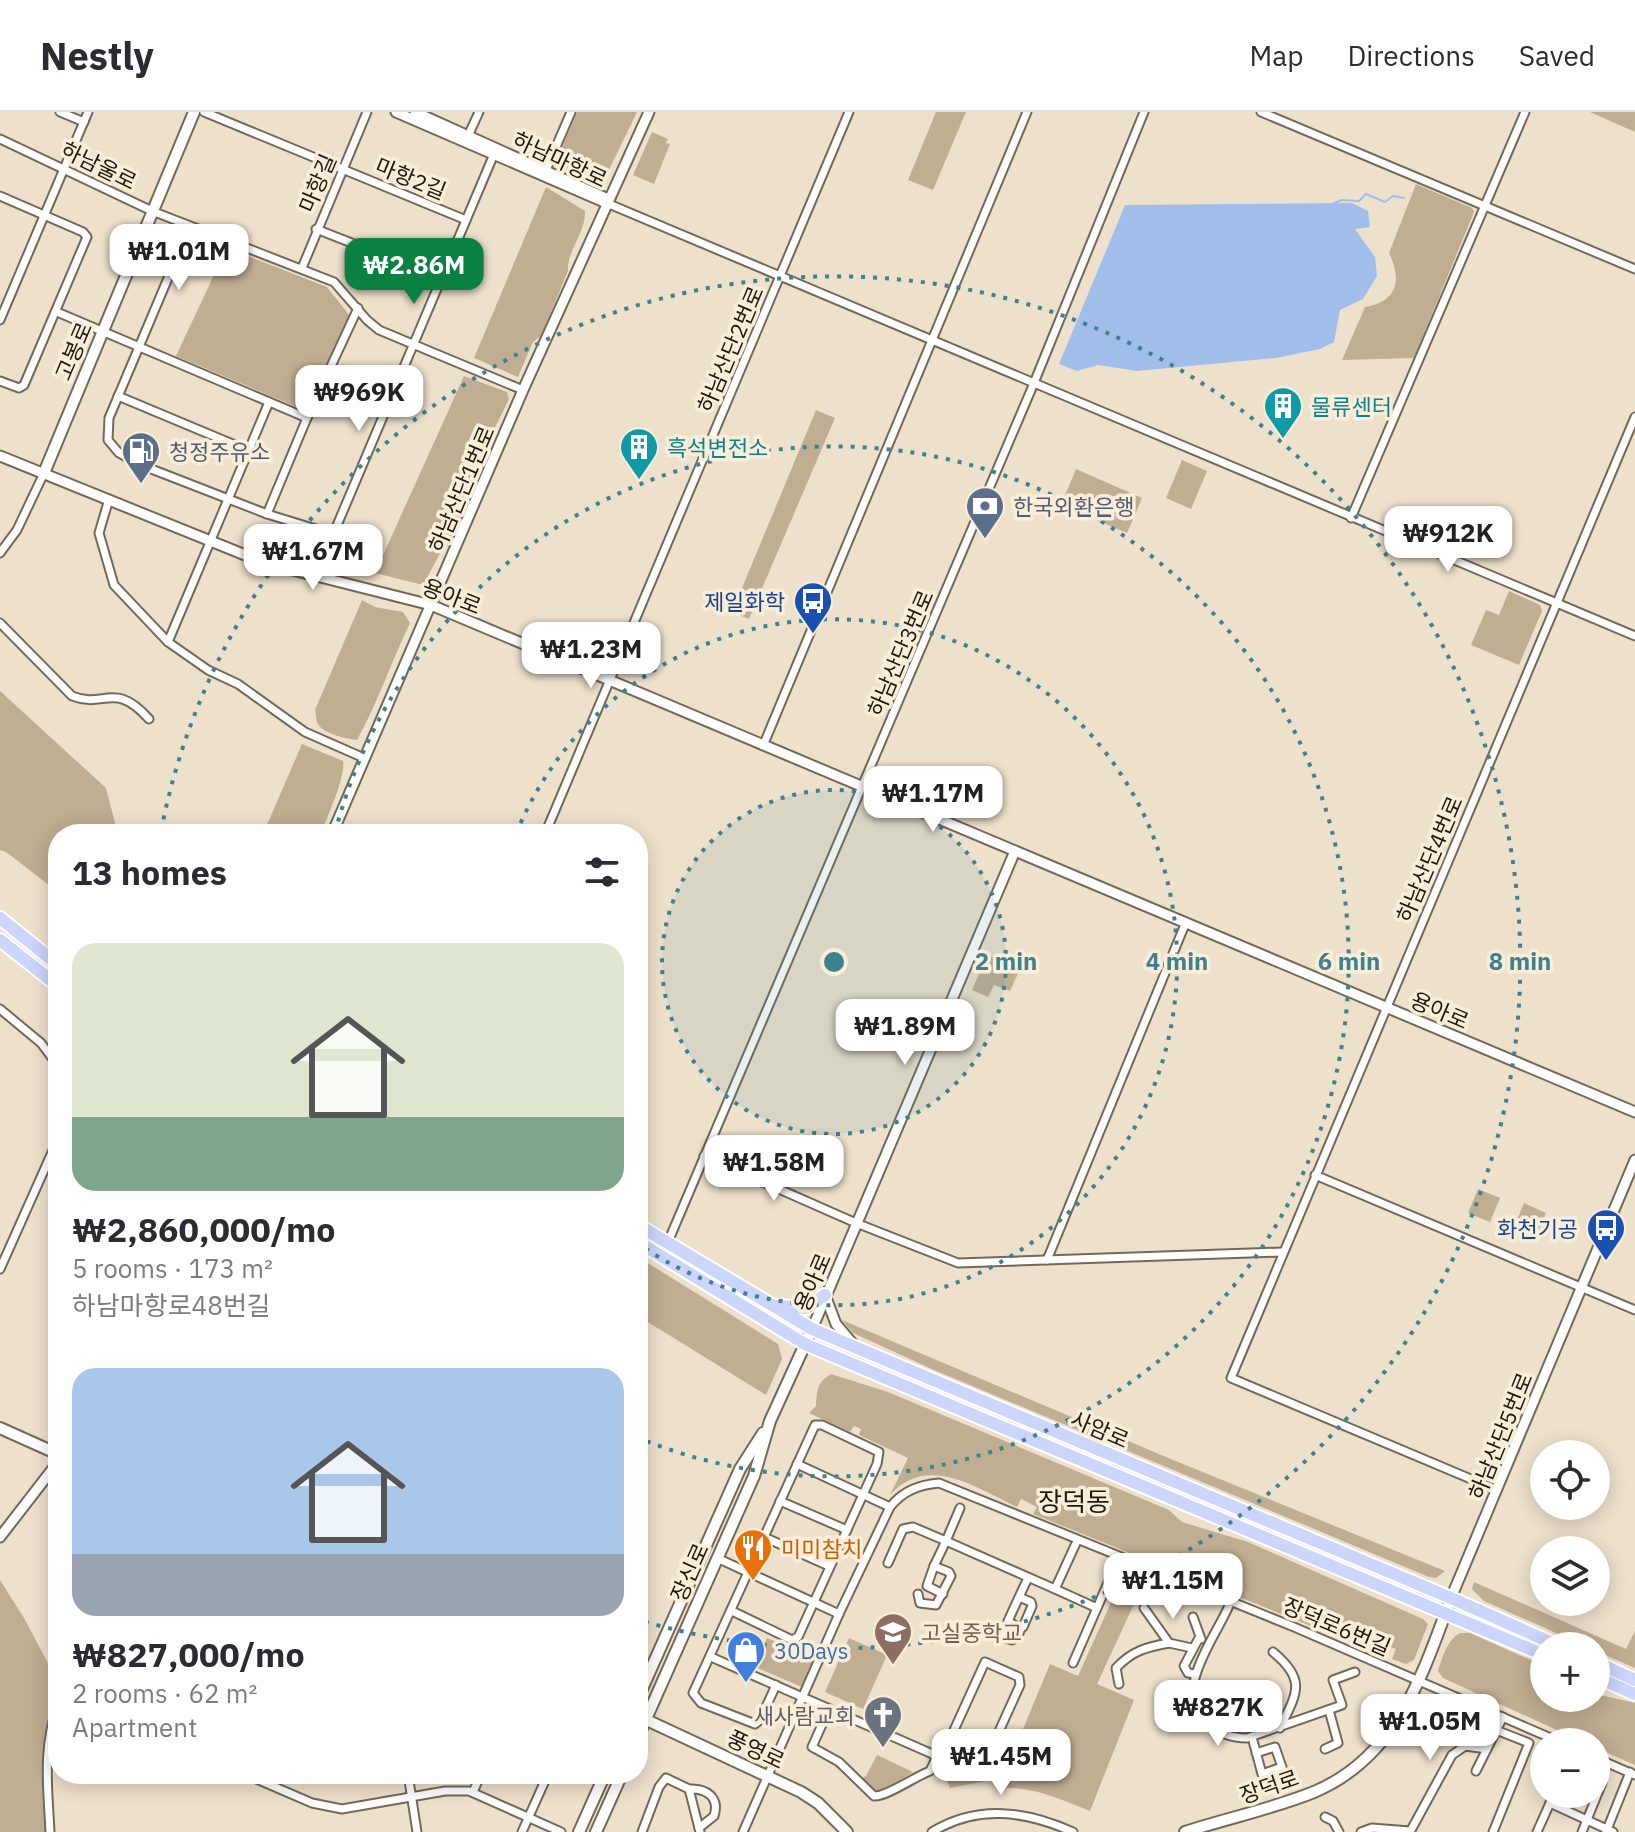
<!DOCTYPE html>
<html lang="en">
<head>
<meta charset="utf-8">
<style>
  body { margin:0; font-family:"IBM Plex Sans","Noto Sans KR",sans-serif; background:#f2f2f3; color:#2b2b33; height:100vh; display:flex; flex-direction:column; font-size:30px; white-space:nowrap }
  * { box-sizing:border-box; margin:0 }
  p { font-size:26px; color:#7c7c81 }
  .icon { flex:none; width:44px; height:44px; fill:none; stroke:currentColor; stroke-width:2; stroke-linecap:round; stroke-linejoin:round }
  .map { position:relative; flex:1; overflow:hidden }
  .details { position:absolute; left:48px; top:712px; width:600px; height:960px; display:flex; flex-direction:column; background:#fff; border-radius:32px; box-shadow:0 4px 20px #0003 }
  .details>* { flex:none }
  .controls { position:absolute; left:1530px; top:1328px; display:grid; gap:16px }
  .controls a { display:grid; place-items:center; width:80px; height:80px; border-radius:50%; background:#fff; box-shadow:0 4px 20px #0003; font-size:40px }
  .price { position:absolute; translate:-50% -68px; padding:0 18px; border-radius:16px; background:#fff; color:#222; font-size:26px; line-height:52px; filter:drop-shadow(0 2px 4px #0008) }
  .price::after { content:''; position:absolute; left:50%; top:48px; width:24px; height:18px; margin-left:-12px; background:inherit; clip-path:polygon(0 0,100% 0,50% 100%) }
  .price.current { background:#0b8043; color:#fff }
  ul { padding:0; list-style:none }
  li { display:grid; align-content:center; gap:16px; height:424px; padding:0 24px }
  li span { display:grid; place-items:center; height:248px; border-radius:24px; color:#555 }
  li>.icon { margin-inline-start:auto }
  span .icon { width:144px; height:144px; fill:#fffc; stroke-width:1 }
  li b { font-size:34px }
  h2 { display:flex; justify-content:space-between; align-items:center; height:96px; padding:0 24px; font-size:34px }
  header { display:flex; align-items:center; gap:48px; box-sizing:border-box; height:112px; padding:0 40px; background:#fff; border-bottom:2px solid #e1e1e2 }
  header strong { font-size:38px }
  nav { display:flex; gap:44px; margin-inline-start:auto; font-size:28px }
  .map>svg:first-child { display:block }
  .green { fill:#c0ae92 }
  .water { fill:#a1beeb }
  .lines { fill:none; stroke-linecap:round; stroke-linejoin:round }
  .stream { stroke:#a1beeb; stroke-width:2 }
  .minor-casing { stroke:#746957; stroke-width:11 }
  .tertiary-casing { stroke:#746957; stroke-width:13 }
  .secondary-casing { stroke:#746957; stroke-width:14 }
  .primary-casing { stroke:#fff; stroke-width:16 }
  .minor { stroke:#fff; stroke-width:7 }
  .tertiary { stroke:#fff; stroke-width:9 }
  .secondary { stroke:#fff; stroke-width:10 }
  .primary { stroke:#ccd5fb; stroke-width:12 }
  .ring { fill:none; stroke:#3e8291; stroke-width:4; stroke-dasharray:4 8 }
  .labels { text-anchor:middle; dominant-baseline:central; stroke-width:7; stroke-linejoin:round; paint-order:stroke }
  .street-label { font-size:22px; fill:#1e1a12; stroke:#fbeed9 }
  .culture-label { font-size:22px; fill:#0d838f; stroke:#fbeed9; text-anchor:start }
  .service-label { font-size:22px; fill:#4e5e75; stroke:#fbeed9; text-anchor:start }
  .transit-label { font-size:22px; fill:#164399; stroke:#fbeed9; text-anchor:end }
  .food-label { font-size:22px; fill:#c56008; stroke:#fbeed9; text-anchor:start }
  .education-label { font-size:22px; fill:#785e54; stroke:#fbeed9; text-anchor:start }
  .shop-label { font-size:22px; fill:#366cbe; stroke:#fbeed9; text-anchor:start }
  .worship-label { font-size:22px; fill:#5b616d; stroke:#fbeed9; text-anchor:end }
  .quarter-label { font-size:26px; fill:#1e1a12; stroke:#fbeed9 }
  .centre { fill:#3e8291; stroke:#fbeed9; stroke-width:4 }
  .ring-label { font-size:24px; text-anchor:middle; font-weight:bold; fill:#3e8291; stroke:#fbeed9; stroke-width:7; stroke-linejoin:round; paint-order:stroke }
</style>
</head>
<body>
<header>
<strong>Nestly</strong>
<nav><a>Map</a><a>Directions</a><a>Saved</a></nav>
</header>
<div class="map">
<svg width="1635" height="1720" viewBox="0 0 1635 1720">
  <rect width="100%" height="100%" fill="#eee1cc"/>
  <g class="green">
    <polygon points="577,0 637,0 603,70 591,68 559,56 556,50"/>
    <polygon points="936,0 966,0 933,78 908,68"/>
    <polygon points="1590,0 1635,0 1635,20"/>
    <polygon points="652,20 668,27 666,31 670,32 654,72 633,63"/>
    <path d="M1416,72L1472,96L1474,100L1414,246L1342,248L1365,195C1398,189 1402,168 1389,141Z"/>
    <path d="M546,75L585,99C586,121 567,137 568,159L541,224L533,230L518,265L474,246Z"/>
    <polygon points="235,139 327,175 350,204 310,295 304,298 176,244 214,163 223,161"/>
    <polygon points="464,264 507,280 509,287 489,328 489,340 451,428 443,436 423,473 375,461"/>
    <polygon points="816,298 835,306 749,507 732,500"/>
    <polygon points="1182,348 1207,359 1191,397 1166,386"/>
    <polygon points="1076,357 1142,386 1127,421 1061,393"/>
    <polygon points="1509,479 1540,493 1542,499 1519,553 1471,533 1486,498 1499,503"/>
    <path d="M362,488L375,495L403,500L410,511C391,550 378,590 357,628C348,627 323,622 318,612C316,610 316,601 315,598Z"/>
    <polygon points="0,579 106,676 118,722 58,722 58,780 6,740 0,738"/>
    <path d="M302,632L343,649C346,663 327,707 320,722H263Z"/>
    <polygon points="987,843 1020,857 1010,879 994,873 988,885 972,878"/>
    <polygon points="1478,1077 1500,1086 1490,1110 1468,1101"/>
    <polygon points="1524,1091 1546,1101 1536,1125 1514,1115"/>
    <polygon points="638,1145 778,1232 782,1247 766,1283 638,1204"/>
    <polygon points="842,1208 1166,1345 1445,1459 1436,1466 1429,1465 934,1258 853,1221"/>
    <path d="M831,1262L888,1280L1169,1398L1182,1410L1248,1430L1423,1507L1428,1512L1414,1548L1406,1552L1392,1547L1396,1537L1385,1533L1380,1542L1195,1467L1197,1459L1183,1453L1179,1461L1033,1402L1037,1395L1021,1387L1017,1395C977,1376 927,1341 890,1383L908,1346L859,1323L861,1317L854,1314L850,1320L809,1301L816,1294C817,1280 816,1271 831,1262Z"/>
    <path d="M1126,1457L1147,1464L1097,1572L1134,1588L1090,1699C1059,1687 1033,1674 999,1676L1002,1666L950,1676L942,1658L954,1630L1008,1653L1050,1552L1078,1564Z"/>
    <polygon points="0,1468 24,1506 58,1570 58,1585 44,1640 48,1720 0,1720"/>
    <polygon points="1474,1470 1626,1537 1635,1519 1635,1556 1596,1539 1596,1534 1585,1534 1484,1489 1472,1477"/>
    <path d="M1460,1521H1470L1544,1554V1586H1596V1582L1635,1591V1653L1596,1636V1630H1583L1443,1566L1438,1559C1442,1546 1447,1528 1460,1521Z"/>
    <polygon points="767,1526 815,1546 802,1575 755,1555"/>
    <polygon points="849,1526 887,1543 863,1597 825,1580"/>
    <polygon points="877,1643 913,1660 882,1680 875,1680 862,1666 866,1664"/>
  </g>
  <polygon class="water" points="1352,91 1368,99 1370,115 1355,117 1375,145 1377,164 1363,187 1340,198 1334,230 1320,237 1276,246 1137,259 1098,253 1077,259 1059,252 1125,93"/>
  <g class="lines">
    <polyline class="stream" points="1332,92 1342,88 1359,89 1366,82 1385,90 1393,84 1404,86"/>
    <defs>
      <g id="minor">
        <polyline points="60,0 84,10"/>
        <polyline points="204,0 466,108"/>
        <polyline points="1261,0 1635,157"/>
        <polyline points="468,24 479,0"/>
        <polyline points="0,27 152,99 334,170 367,208 379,218 523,278"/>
        <polyline points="546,58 571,0"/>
        <polyline points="0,84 83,120 87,125 24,273 19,276 0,269"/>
        <polyline points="609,92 1635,524"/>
        <polyline points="190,114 109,306 108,328 119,341 141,353 267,402 332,422"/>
        <polyline points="316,117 441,166"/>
        <polyline points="302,156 367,0"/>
        <polyline points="57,200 307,306"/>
        <polyline points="0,208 88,0"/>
        <polyline points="118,284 247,338"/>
        <polyline points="109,387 99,421 114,473 168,530 208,558 238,572 305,620 364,646"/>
        <polyline points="267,402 307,306 358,196"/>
        <polyline points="1351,406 1525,0"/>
        <polyline points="0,441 17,418 44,361"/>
        <polyline points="316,463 494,42"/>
        <path d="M0,511L72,584C105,597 114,568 149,607"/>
        <polyline points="168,530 269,290"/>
        <polyline points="763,634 1027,0"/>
        <polyline points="545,722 849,0"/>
        <polyline points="0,897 41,931 58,954"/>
        <polyline points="704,1044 856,1111 958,1151 1282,1140"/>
        <polyline points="1315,1063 1635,1198"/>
        <polyline points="662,1144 1034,271 1144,0"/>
        <polyline points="1047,1148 1186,810"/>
        <polyline points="0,1157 58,1027"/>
        <polyline points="797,1352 890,1395"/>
        <polyline points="1497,1378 1231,1266 1635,305"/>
        <polyline points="780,1389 847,1418"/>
        <polyline points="764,1425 829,1454"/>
        <polyline points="1077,1429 1055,1477 1097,1496 1114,1457"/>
        <polyline points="717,1446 839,1502"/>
        <polyline points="888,1451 903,1417 913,1415 946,1429 960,1396"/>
        <polyline points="934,1454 927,1474 943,1482"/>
        <polyline points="918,1482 920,1491 936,1493 951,1464 949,1460 934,1454 946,1429 1055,1477"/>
        <polyline points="1019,1485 1008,1509 1019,1516 1023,1515 1032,1494 1031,1490 1019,1485 1028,1466"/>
        <path d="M1231,1489C1218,1523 1170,1579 1206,1611C1218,1621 1232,1626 1247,1626L1342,1593L1333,1568L1355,1560"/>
        <polyline points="1144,1496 1169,1531 1192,1536"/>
        <polyline points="732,1499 792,1528 798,1525 877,1352 879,1340 822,1313 815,1313 693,1581 701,1591 755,1612 760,1608 776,1573"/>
        <polyline points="1193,1505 1201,1527"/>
        <polyline points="999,1518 1002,1525 1012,1528 1018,1524 1021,1516"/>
        <path d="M1273,1540C1307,1568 1297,1581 1280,1616"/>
        <polyline points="711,1545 937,1644"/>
        <polyline points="1073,1551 1097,1496"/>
        <polyline points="1196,1562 1188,1561 1184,1554 1199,1526"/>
        <path d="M1119,1572L1116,1556C1132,1539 1146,1535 1169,1531"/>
        <path d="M829,1597L812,1635L839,1650L874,1684C886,1685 916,1664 930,1659L937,1644L945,1638L985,1550L1019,1565L1020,1573L991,1637L983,1638L951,1624"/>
        <polyline points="1252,1625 1262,1662 1282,1655 1275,1635 1256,1641"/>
        <polyline points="1325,1637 1338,1631 1329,1598"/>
        <polyline points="1596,1646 1635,1663"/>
        <polyline points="1476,1659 1503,1605"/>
        <polyline points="245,1662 312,1691 342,1697 445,1679 469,1679 561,1720"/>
        <polyline points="408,1662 417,1720"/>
        <path d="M689,1677C706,1676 720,1685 714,1704L699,1716"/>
        <polyline points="473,1680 481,1662"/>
        <polyline points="1554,1682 1550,1691 1613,1720"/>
        <polyline points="1325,1705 1333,1709 1339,1720"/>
        <path d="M50,1720C48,1678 42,1634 58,1594"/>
        <polyline points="522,1720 548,1662"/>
        <polyline points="642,1720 659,1675 666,1666 689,1677 700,1720"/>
        <path d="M743,1720L839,1502L890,1395C903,1379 918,1373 939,1371L1294,1515L1560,1630"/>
        <path d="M932,1720C978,1692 1026,1699 1073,1720"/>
        <polyline points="1361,1720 1372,1716 1410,1719"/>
        <polyline points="1410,1720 1452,1643 1465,1634 1487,1637"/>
        <polyline points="1493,1720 1529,1631 1496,1618"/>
        <polyline points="1537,1720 1550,1691"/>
        <polyline points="1582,1720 1602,1671"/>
        <polyline points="1606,1720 1630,1660"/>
      </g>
      <g id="tertiary">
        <polyline points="396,0 609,92"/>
        <polyline points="415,0 606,86 609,92"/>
        <polyline points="0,344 265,451 431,493 1635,1000"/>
        <polyline points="332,722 523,278 649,0"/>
        <polyline points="825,1183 836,1212 852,1231"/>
        <polyline points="812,1217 1015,739"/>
        <polyline points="0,1425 58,1350"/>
        <polyline points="1451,1486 1635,1048"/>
      </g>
      <g id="secondary">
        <polyline points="44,361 194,0"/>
        <polyline points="0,1316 58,1342"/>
        <polyline points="638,1586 740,1357 763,1321"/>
        <polyline points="638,1604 801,1680 818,1691 847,1720"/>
        <polyline points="638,1625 754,1364 770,1309 812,1217"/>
        <polyline points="579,1720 605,1662"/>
        <polyline points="596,1720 622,1662"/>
        <path d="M1185,1720C1228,1706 1272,1697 1314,1680C1397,1645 1422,1564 1451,1486"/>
      </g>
      <g id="primary">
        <polyline points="0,806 58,853"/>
        <polyline points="0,828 58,874"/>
        <polyline points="638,1113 812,1217 1451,1486 1559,1534"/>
        <polyline points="638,1130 805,1232 1544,1543"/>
        <polyline points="777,1194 806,1196 825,1183"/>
        <polyline points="1596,1550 1635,1568"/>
        <polyline points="1596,1565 1635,1582"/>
      </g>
    </defs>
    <use href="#minor" class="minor-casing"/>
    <use href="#tertiary" class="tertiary-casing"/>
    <use href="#secondary" class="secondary-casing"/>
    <use href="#primary" class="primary-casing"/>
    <use href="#minor" class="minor"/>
    <use href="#tertiary" class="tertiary"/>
    <use href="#secondary" class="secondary"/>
    <use href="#primary" class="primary"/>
  </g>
  <circle cx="834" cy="850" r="172" fill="#3e8291" fill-opacity=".12"/>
  <g class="ring">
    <circle cx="834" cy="850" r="172"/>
    <path d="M516 722A343 343 0 1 1 640 1133"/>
    <path d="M335 721A515 515 0 1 1 641 1327"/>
    <path d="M161 719A686 686 0 1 1 639 1508"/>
  </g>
  <defs>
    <symbol id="building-pin" viewBox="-11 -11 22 30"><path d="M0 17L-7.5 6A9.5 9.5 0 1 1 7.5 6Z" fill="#0f9aa8" stroke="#fbeed9"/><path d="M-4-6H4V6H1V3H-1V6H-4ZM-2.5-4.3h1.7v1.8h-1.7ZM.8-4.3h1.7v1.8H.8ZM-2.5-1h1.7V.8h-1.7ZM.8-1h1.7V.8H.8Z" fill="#fff"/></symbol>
    <symbol id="fuel-pin" viewBox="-11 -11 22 30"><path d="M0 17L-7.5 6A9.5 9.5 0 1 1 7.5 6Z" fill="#5c6f8a" stroke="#fbeed9"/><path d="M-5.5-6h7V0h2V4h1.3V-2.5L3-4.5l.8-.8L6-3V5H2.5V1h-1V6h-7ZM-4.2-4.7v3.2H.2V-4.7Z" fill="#fff"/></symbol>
    <symbol id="bank-pin" viewBox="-11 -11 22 30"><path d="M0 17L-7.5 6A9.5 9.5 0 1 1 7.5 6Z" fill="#5c6f8a" stroke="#fbeed9"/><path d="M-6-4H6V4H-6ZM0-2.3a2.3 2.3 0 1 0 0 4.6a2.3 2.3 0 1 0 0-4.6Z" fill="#fff"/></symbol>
    <symbol id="bus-pin" viewBox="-11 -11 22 30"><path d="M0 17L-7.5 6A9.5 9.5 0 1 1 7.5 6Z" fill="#1a4fb4" stroke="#fbeed9"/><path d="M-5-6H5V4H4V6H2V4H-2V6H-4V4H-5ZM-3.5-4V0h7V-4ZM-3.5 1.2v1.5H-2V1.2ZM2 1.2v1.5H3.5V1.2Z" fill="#fff"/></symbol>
    <symbol id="restaurant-pin" viewBox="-11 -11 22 30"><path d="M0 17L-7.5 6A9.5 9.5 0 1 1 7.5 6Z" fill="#e8710a" stroke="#fbeed9"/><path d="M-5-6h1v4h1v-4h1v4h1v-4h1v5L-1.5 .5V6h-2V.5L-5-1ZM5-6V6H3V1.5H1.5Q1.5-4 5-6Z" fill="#fff"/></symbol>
    <symbol id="school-pin" viewBox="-11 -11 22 30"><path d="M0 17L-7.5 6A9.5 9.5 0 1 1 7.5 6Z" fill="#8d6e63" stroke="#fbeed9"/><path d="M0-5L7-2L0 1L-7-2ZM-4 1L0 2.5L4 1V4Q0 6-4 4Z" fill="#fff"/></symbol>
    <symbol id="shop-pin" viewBox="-11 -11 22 30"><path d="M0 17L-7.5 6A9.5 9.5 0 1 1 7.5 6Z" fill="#3f7fe0" stroke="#fbeed9"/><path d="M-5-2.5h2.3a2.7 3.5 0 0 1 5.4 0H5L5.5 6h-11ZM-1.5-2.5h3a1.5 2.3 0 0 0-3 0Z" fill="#fff"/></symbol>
    <symbol id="church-pin" viewBox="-11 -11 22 30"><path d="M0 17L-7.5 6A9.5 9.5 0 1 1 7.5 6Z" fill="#6b7280" stroke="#fbeed9"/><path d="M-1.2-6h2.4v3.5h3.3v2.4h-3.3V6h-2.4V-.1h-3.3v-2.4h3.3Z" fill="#fff"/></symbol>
  </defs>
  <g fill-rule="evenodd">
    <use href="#building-pin" x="1261" y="272" width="44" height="60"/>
    <use href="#building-pin" x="617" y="313" width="44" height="60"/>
    <use href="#fuel-pin" x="119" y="317" width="44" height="60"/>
    <use href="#bank-pin" x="963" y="372" width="44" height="60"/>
    <use href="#bus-pin" x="791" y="467" width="44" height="60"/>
    <use href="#bus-pin" x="1584" y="1094" width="44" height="60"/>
    <use href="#restaurant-pin" x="731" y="1414" width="44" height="60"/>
    <use href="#school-pin" x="871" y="1498" width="44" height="60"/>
    <use href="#shop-pin" x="724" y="1516" width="44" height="60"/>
    <use href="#church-pin" x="861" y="1581" width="44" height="60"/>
  </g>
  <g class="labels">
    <g class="street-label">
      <text transform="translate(560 47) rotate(25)">하남마항로</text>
      <text transform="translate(99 53) rotate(26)">하남울로</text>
      <text transform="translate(411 66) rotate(22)">마항2길</text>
      <text transform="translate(317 71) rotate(-67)">마항길</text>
      <text transform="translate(730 237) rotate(-67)">하남산단2번로</text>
      <text transform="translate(73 239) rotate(-67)">고봉로</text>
      <text transform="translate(461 377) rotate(-67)">하남산단1번로</text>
      <text transform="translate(452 484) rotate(21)">용아로</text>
      <text transform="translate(900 541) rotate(-67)">하남산단3번로</text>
      <text transform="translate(1429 747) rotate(-67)">하남산단4번로</text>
      <text transform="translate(1440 898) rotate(23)">용아로</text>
      <text transform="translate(812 1170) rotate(-67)">용아로</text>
      <text transform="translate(1100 1317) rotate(23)">사암로</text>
      <text transform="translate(1500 1324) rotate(-68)">하남산단5번로</text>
      <text transform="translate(689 1460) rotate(-66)">장신로</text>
      <text transform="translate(1337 1514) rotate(23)">장덕로6번길</text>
      <text transform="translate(756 1637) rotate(25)">풍영로</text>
      <text transform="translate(1269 1674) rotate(-19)">장덕로</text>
    </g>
    <g class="culture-label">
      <text x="1311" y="294">물류센터</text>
      <text x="667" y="335">흑석변전소</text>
    </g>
    <g class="service-label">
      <text x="169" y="339">청정주유소</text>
      <text x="1013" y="394">한국외환은행</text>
    </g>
    <g class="transit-label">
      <text x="785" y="489">제일화학</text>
      <text x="1578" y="1116">화천기공</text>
    </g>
    <g class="food-label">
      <text x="781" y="1436">미미참치</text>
    </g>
    <g class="education-label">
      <text x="921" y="1520">고실중학교</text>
    </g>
    <g class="shop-label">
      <text x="774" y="1538">30Days</text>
    </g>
    <g class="worship-label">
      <text x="855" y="1603">새사람교회</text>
    </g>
    <g class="quarter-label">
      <text x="1074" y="1389">장덕동</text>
    </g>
  </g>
  <circle cx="834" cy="850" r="12" class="centre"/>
  <g class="ring-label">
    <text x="1006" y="858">2 min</text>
    <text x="1177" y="858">4 min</text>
    <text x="1349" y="858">6 min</text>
    <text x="1520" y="858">8 min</text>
  </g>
</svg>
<div class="controls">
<a><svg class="icon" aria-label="locate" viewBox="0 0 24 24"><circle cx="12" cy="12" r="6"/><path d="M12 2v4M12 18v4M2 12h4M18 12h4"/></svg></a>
<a><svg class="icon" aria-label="layers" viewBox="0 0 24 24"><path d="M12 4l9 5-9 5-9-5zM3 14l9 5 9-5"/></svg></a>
<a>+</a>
<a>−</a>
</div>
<b class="price" style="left:179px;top:180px">₩1.01M</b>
<b class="price current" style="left:414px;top:194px">₩2.86M</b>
<b class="price" style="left:359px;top:321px">₩969K</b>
<b class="price" style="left:1448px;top:462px">₩912K</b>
<b class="price" style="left:313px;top:480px">₩1.67M</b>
<b class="price" style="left:591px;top:578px">₩1.23M</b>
<b class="price" style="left:933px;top:722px">₩1.17M</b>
<b class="price" style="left:905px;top:955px">₩1.89M</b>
<b class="price" style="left:774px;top:1091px">₩1.58M</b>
<b class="price" style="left:1173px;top:1509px">₩1.15M</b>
<b class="price" style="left:1218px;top:1636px">₩827K</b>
<b class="price" style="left:1430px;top:1650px">₩1.05M</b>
<b class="price" style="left:1001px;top:1685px">₩1.45M</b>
<section class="details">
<h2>13 homes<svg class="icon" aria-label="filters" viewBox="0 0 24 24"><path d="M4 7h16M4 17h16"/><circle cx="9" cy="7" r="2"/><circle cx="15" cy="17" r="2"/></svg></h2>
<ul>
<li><span style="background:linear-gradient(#dfe7d0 70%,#7fa58c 0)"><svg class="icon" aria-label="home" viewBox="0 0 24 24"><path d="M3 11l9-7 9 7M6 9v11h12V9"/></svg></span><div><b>₩2,860,000/mo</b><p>5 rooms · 173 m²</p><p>하남마항로48번길</p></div></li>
<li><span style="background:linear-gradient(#a9c7e8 75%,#9aa5b1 0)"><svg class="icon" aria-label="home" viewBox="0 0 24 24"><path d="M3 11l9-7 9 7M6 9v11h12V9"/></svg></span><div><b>₩827,000/mo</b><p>2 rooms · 62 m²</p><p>Apartment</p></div></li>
</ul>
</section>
</div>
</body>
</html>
